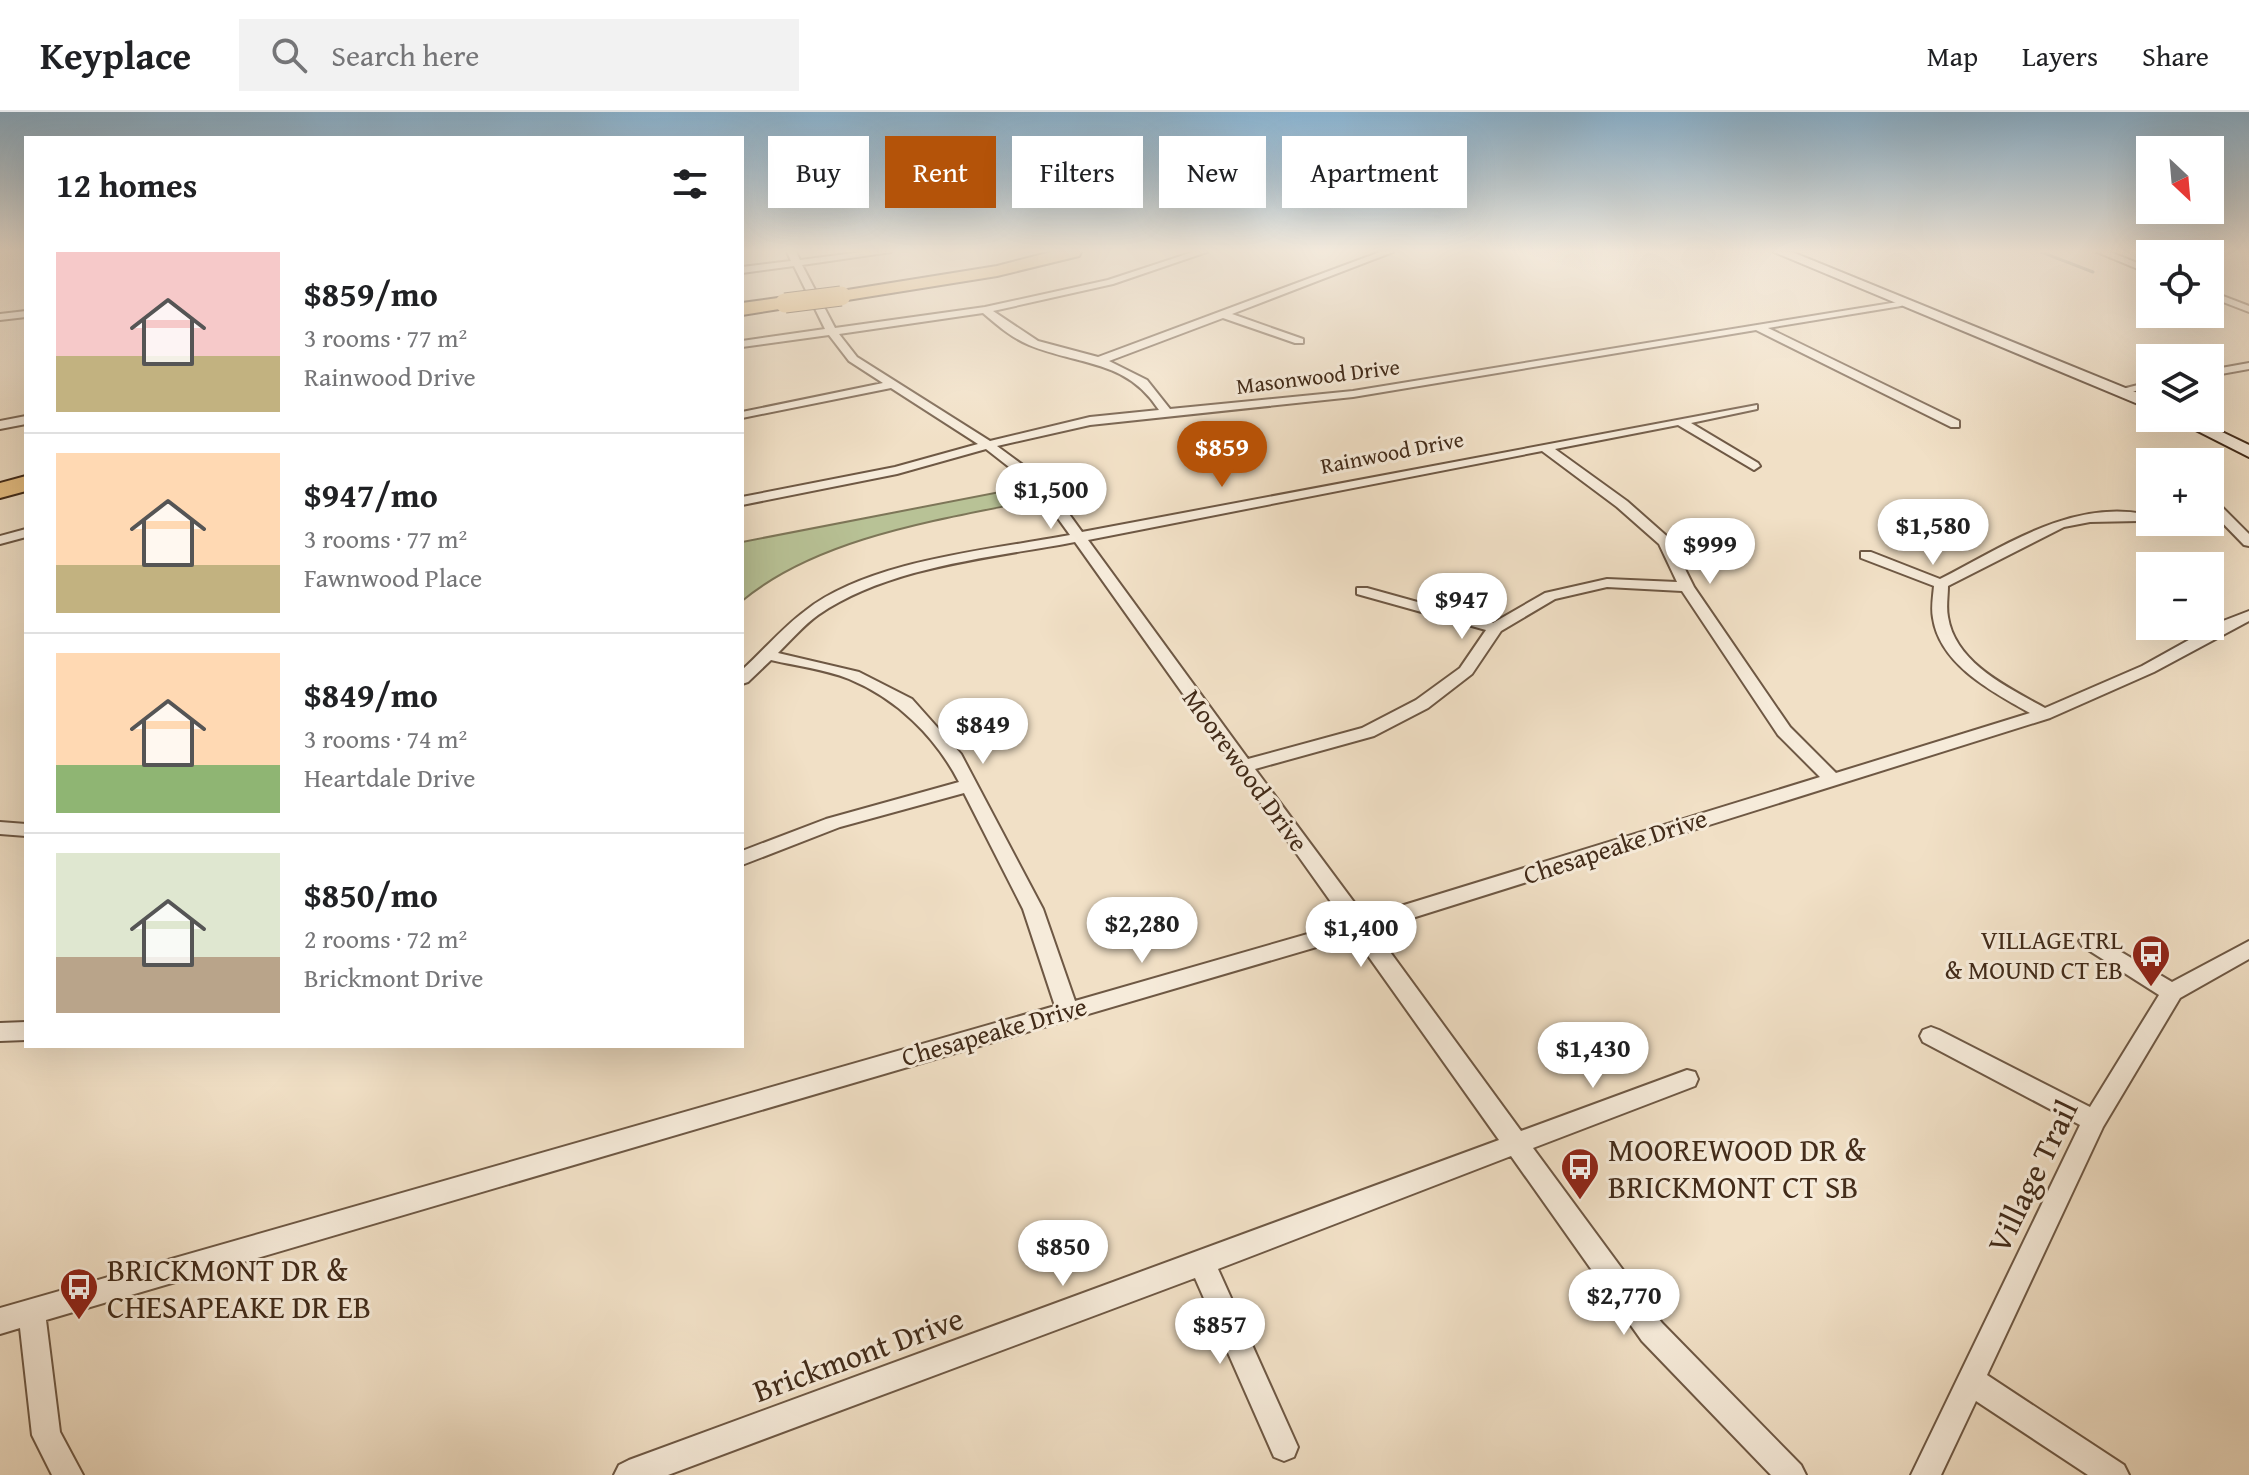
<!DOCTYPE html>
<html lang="en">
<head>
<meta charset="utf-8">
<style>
  body { margin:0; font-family:"Gentium Book Plus",serif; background:#f2f2f2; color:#202124; height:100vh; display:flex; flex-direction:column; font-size:30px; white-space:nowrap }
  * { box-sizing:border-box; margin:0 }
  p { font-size:26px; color:#757577 }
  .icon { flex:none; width:44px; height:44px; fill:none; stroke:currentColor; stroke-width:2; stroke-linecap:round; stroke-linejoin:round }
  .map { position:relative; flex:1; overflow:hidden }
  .panel { position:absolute; left:24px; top:24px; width:720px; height:912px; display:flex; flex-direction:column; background:#fff; border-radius:0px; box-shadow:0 8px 32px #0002 }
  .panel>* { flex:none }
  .top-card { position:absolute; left:768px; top:24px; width:760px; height:72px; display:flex; gap:16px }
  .needle { width:52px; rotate:154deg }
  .fabs { position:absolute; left:2136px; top:24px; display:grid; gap:16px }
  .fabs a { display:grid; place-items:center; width:88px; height:88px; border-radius:0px; background:#fff; box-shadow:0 8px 32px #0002; font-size:40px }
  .price { position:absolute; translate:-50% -68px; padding:0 18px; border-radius:28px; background:#fff; color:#222; font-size:26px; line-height:52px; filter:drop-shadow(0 2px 4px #0008) }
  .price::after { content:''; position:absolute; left:50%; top:48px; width:24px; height:18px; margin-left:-12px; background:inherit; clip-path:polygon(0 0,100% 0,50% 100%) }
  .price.selected { background:#b45309; color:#fff }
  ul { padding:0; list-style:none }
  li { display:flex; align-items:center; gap:24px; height:200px; padding:0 32px }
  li+li { border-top:2px solid #e0e0e0 }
  li span { display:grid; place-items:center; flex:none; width:224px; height:160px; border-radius:0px; color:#555 }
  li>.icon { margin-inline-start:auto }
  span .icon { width:96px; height:96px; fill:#fffc; stroke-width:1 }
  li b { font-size:34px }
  h2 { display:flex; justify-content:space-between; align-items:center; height:96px; padding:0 32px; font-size:34px }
  .pill { padding:0 28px; border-radius:0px; background:#fff; box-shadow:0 8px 32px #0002; font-size:28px; line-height:72px }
  .pill.selected { background:#b45309; color:#fff }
  header { display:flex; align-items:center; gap:48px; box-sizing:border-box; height:112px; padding:0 40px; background:#fff; border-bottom:2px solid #e0e0e0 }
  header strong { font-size:38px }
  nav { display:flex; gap:44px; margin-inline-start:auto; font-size:28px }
  .search { width:560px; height:72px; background:#f2f2f2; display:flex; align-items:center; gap:20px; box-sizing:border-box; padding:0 28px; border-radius:0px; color:#757577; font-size:30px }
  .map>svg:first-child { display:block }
  .green { fill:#b8c296; stroke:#7d7658; stroke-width:2 }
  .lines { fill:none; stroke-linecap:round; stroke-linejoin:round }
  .stream { stroke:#79817c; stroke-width:3 }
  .minor-casing { stroke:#6e5844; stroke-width:4 }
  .secondary-casing { stroke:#422b19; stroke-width:4 }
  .motorway-casing { stroke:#422b19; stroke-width:4 }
  .minor { fill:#f6ebda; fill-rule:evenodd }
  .secondary { fill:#f6ebda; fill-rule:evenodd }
  .motorway { fill:#e8c083; fill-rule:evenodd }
  .motorway-bridge-casing { stroke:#422b19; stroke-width:21; stroke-linecap:butt }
  .motorway-bridge { stroke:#e8c083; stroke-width:19 }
  .labels { text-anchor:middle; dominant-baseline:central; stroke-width:6; stroke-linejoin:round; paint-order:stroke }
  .far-street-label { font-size:22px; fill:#422b19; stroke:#f6ebda }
  .street-label { font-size:26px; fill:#422b19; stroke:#f6ebda }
  .poi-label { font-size:26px; fill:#422b19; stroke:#f6ebda; text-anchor:end }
  .near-poi-label { font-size:32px; fill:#422b19; stroke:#f6ebda; text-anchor:start }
  .near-street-label { font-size:32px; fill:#422b19; stroke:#f6ebda }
</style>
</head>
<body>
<header>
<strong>Keyplace</strong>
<div class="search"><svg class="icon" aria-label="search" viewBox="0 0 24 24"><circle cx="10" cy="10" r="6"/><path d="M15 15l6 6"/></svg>Search here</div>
<nav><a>Map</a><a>Layers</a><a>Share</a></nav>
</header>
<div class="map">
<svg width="2249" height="1363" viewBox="0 0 2249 1363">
  <rect width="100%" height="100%" fill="#f1e0c6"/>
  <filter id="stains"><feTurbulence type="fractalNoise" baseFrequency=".0025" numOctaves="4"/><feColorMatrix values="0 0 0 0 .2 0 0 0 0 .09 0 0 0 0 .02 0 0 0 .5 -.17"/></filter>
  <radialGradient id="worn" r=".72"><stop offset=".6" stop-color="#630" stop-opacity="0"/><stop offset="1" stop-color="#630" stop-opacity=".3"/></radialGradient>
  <path class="green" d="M1031,374L1041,387C945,407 820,424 742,489V430Z"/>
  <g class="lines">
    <polyline class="stream" points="2041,140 2093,160"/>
    <defs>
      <g id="minor">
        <path d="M787,140H796L800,148L862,140H891L802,153L835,216L985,195L1108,168L1193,140H1207L1113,172L993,199L1038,229L1098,245L1380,140H1393L1232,202L1303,227V231H1295L1223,206L1109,249L1147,268L1170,297L1353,279L1904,189L1906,191L1901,194L1768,216L1959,309V315H1951L1756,218L1353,285L1090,313L997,334L1046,370L1082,420L1757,293V297L1691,311L1758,351L1760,354L1754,358L1678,313L1555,337L1627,389L1670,427L1694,475L1790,615L1836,661L2030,601C1993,580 1940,553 1933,506C1931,496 1933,485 1934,474L1861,446V440H1871L1940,467C2003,435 2070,388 2144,402V408L2139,409L2090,410L2064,415L1948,474C1948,484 1946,495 1948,505C1955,551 2009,576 2045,596L2142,554L2223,509L2249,499V509L2154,560L2050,606L1374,818L1521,1019L1687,958L1695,960L1698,967L1695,974L1533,1036L1662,1211L1801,1353L1806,1363H1771L1642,1229L1511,1044L1218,1157L1298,1335L1294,1345L1284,1349L1274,1345L1195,1166L668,1363H614L619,1353L629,1348L1499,1028L1354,824L46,1208L60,1320L83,1363H52L32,1323L20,1216L0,1222V1196L1055,894L1023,797L964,681L840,715L742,753V739L826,707L959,670C935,624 897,587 849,567C825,557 796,554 771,548L748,570L742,572V558C763,539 782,516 805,499C869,448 991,438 1070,423L1036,376L986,337L897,362L742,393V385L895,355L978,332L891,276L742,306V300L883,271L849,249L829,223L742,235V229L825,217L794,154L742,161V155L791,149ZM983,201C997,213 1012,226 1029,233C1080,254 1126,247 1159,298L1090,305L990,329L857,245L839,222ZM1542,339L1617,395L1659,432L1677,470L1607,467L1545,481L1493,511L1367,476H1357V482L1486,518L1460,556L1416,588L1362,616L1248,647L1088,428ZM1075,430L1346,811L1075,889L1043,797L961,642L912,587L859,560L778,541C791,528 804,513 818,503C890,454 991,446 1075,430ZM1607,475L1682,479L1778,623L1820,665L1365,805L1255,657L1374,624L1428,596L1472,562L1501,519L1555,487Z"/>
        <polygon points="2097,140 2110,140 2150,156 2150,162"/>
        <polygon points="2210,179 2249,194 2249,200 2210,185"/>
        <polygon points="26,199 26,205 0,208 0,202"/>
        <polygon points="2249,251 2249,257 2210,264 2210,258"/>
        <polygon points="2150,270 2150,276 2120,282 2114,279"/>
        <polygon points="26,304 26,312 0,317 0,309"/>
        <polygon points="2210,387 2215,388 2249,422 2249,434 2244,433 2210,398"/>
        <polygon points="26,417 26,425 0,432 0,424"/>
        <polygon points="0,710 26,712 26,724 0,722"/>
        <polygon points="2089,821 2172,870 2249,829 2249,847 2180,886 2103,1015 1987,1263 2124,1353 2129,1363 2088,1363 1976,1289 1941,1363 1911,1363 2080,1013 1923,930 1920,924 1923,918 1931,915 1939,918 2090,995 2159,883 2082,834 2079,829 2082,824"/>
        <polygon points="26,910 26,928 0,929 0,911"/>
      </g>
      <g id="secondary">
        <polygon points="1774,140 1792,140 2150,286 2150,297"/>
        <polygon points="2172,306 2193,306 2249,333 2249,345"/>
      </g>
      <g id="motorway">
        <polygon points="1051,140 1081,140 1079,144 997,164 841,189 832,184 841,179 997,154"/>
        <polygon points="785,185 792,187 794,191 792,195 742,203 742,191"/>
        <polygon points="26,364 26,379 0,386 0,371"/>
      </g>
    </defs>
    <use href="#minor" class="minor-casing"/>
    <use href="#secondary" class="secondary-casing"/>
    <use href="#motorway" class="motorway-casing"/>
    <use href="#minor" class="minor"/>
    <use href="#secondary" class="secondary"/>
    <use href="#motorway" class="motorway"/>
    <defs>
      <polyline id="motorway-bridge" points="785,191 841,184"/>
    </defs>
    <use href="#motorway-bridge" class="motorway-bridge-casing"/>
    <use href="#motorway-bridge" class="motorway-bridge"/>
  </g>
  <linearGradient id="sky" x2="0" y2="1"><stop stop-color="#8ab7d7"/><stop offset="0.42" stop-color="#f9f1e5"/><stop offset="1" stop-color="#f9f1e5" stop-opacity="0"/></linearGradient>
  <rect width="2249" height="331" fill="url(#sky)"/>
  <defs>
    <symbol id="bus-pin" viewBox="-11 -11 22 30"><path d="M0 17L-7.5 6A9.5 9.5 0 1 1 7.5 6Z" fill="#8f2418" stroke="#f6ebda"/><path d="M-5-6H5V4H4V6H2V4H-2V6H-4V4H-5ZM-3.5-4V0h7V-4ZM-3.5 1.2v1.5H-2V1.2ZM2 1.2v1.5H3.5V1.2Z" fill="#fff"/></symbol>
  </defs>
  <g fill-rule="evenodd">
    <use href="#bus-pin" x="2129" y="820" width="44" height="60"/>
    <use href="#bus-pin" x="1558" y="1033" width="44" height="60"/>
    <use href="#bus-pin" x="57" y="1153" width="44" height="60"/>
  </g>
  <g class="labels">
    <g class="far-street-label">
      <text transform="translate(1318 264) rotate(-7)">Masonwood Drive</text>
      <text transform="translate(1392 340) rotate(-11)">Rainwood Drive</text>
    </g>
    <g class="street-label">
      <text transform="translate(1246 658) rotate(54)">Moorewood Drive</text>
      <text transform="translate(1615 734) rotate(-18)">Chesapeake Drive</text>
      <text transform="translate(994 919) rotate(-16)">Chesapeake Drive</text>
    </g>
    <g class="poi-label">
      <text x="2123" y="827">VILLAGE TRL<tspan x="2123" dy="30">&amp; MOUND CT EB</tspan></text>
    </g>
    <g class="near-poi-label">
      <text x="1608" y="1037">MOOREWOOD DR &amp;<tspan x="1608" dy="37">BRICKMONT CT SB</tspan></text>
      <text x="107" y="1157">BRICKMONT DR &amp;<tspan x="107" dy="37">CHESAPEAKE DR EB</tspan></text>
    </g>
    <g class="near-street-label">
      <text transform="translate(2032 1064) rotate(-64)">Village Trail</text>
      <text transform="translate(858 1242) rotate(-20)">Brickmont Drive</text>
    </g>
  </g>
  <rect width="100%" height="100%" filter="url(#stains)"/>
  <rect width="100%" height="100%" fill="url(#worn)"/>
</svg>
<div class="fabs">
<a><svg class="needle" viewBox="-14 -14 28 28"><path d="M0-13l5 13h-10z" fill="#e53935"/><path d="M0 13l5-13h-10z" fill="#757577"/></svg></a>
<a><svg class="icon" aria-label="locate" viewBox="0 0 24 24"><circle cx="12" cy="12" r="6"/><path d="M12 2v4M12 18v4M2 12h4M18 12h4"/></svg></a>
<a><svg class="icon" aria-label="layers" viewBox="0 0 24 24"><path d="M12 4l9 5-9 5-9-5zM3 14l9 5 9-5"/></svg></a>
<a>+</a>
<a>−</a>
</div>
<b class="price selected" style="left:1222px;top:377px">$859</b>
<b class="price" style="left:1051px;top:419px">$1,500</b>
<b class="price" style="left:1933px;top:455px">$1,580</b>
<b class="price" style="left:1710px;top:474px">$999</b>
<b class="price" style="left:1462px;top:529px">$947</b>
<b class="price" style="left:983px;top:654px">$849</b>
<b class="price" style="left:1142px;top:853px">$2,280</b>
<b class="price" style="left:1361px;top:857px">$1,400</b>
<b class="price" style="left:1593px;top:978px">$1,430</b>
<b class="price" style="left:1063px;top:1176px">$850</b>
<b class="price" style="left:1624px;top:1225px">$2,770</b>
<b class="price" style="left:1220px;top:1254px">$857</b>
<div class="top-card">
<a class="pill">Buy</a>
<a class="pill selected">Rent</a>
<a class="pill">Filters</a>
<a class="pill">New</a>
<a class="pill">Apartment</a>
</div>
<section class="panel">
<h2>12 homes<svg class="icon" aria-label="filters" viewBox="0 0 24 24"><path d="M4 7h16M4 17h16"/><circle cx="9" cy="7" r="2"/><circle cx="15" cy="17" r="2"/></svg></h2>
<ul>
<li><span style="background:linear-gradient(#f6c9c9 65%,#c2b280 0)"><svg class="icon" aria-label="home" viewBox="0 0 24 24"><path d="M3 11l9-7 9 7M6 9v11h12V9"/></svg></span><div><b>$859/mo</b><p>3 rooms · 77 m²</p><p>Rainwood Drive</p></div></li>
<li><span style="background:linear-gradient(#ffd9b3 70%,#c2b280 0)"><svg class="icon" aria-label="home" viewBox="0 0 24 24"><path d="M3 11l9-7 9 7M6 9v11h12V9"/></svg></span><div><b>$947/mo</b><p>3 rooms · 77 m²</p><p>Fawnwood Place</p></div></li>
<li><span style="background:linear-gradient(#ffd9b3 70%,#8fb573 0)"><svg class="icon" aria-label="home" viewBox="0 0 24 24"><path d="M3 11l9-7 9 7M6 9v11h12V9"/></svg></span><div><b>$849/mo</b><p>3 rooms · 74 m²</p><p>Heartdale Drive</p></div></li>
<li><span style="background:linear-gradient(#dfe7d0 65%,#b9a48a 0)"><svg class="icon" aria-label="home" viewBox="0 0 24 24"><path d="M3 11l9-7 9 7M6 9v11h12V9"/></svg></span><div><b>$850/mo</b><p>2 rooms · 72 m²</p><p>Brickmont Drive</p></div></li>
</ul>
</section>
</div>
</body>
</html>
